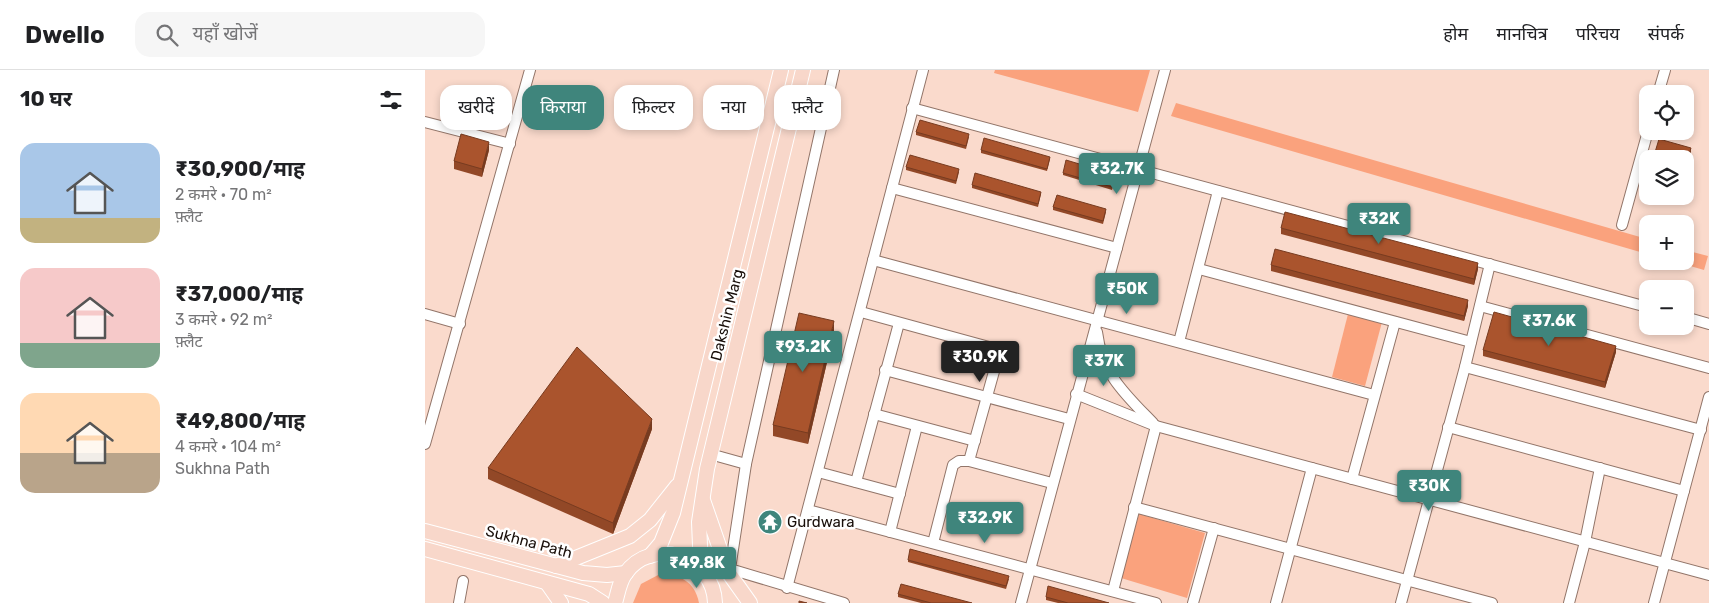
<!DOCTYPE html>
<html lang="hi">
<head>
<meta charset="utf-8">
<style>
  body { margin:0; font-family:Rubik,"Noto Sans Devanagari",sans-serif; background:#f6f6f6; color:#202124; height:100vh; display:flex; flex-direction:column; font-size:19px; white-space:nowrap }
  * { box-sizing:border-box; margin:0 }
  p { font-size:16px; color:#757577 }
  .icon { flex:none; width:28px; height:28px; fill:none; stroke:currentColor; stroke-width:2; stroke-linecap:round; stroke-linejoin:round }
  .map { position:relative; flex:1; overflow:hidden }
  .details { display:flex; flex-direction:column; background:#fff; width:425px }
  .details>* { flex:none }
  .hud { position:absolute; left:15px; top:15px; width:475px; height:45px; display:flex; gap:10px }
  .tools { position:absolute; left:1214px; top:15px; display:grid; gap:10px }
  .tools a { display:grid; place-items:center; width:55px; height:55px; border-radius:10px; background:#fff; box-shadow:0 2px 8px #0003; font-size:25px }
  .price { position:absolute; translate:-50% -42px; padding:0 11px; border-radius:5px; background:#3f857c; color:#fff; font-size:16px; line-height:32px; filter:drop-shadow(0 1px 2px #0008) }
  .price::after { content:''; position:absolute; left:50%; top:30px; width:15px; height:11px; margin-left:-8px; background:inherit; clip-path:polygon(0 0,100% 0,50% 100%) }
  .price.current { background:#222; color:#fff }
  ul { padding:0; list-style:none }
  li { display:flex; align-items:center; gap:15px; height:125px; padding:0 20px }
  li span { display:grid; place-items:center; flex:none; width:140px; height:100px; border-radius:15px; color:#555 }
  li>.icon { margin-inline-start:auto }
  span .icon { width:60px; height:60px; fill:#fffc; stroke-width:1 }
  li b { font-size:21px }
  h2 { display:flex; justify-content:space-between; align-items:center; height:60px; padding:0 20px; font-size:21px }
  .chip { padding:0 18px; border-radius:15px; background:#fff; box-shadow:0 2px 8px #0003; font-size:18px; line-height:45px }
  .chip.current { background:#3f857c; color:#fff }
  header { display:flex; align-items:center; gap:30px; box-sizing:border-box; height:70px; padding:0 25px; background:#fff; border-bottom:1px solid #e0e0e0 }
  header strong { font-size:24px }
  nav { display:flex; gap:28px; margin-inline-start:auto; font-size:18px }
  .search { width:350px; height:45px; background:#f6f6f6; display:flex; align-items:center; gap:12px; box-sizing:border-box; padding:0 18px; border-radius:15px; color:#757577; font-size:19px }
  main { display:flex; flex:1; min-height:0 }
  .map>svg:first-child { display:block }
  .green { fill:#faa27d }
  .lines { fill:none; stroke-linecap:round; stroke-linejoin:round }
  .minor-casing { stroke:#927569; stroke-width:12 }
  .major-casing { stroke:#fff; stroke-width:16 }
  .minor { stroke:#fff; stroke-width:10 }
  .major { stroke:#f8d7ca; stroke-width:14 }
  .wall { fill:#924827 }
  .shaded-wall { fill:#773b20 }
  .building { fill:#aa542d; stroke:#773b20 }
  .labels { text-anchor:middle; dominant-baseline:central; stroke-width:5; stroke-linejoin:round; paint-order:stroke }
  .street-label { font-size:15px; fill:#180e09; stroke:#fff }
  .poi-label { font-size:15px; fill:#180e09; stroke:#fff; text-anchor:start }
</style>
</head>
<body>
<header>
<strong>Dwello</strong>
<div class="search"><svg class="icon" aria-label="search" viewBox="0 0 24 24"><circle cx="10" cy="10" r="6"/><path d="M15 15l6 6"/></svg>यहाँ खोजें</div>
<nav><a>होम</a><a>मानचित्र</a><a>परिचय</a><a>संपर्क</a></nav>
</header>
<main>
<section class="details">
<h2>10 घर<svg class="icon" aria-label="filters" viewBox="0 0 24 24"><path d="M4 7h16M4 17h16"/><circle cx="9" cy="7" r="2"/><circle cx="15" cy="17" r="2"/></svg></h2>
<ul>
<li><span style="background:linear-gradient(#a9c7e8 75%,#c2b280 0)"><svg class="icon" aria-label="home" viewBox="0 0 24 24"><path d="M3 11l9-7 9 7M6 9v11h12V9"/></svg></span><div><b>₹30,900/माह</b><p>2 कमरे · 70 m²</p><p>फ़्लैट</p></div></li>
<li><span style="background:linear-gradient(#f6c9c9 75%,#7fa58c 0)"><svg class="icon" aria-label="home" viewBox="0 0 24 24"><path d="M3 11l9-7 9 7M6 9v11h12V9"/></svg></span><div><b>₹37,000/माह</b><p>3 कमरे · 92 m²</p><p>फ़्लैट</p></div></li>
<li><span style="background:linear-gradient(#ffd9b3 60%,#b9a48a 0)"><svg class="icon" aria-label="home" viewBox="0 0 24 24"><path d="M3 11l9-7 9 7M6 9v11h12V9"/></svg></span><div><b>₹49,800/माह</b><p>4 कमरे · 104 m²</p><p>Sukhna Path</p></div></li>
</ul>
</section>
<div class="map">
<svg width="1284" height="533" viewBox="0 0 1284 533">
  <rect width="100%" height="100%" fill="#fadacc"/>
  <g class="green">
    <polygon points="570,0 725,0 713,42 569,3"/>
    <polygon points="751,33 1222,169 1222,184 746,46"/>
    <polygon points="1260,180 1283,186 1279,200 1248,191 1260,191"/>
    <polygon points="923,244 957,252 940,316 907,307"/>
    <polygon points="714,444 780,463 762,528 696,508"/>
    <path d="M235,504C255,504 270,512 274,533H208L216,514Z"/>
  </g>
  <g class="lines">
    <defs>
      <g id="minor">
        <polyline points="409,0 321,394 305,499 419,533"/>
        <polyline points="1233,24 1240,0"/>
        <polyline points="487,38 1222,237"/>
        <polyline points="0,52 85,74"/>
        <polyline points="467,118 692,178"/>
        <polyline points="1197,155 1223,61"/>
        <polyline points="448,190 949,325"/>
        <polyline points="774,199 1046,272"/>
        <polyline points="1055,236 1284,298"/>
        <polyline points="436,242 575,280 544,391"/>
        <polyline points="0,244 35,254"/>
        <polyline points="1260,247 1284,254"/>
        <path d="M672,262C677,304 700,324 728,353"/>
        <polyline points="754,272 793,121"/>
        <polyline points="1040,297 1276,360"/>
        <polyline points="460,300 644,349"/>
        <polyline points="651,324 731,356 1284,505"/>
        <polyline points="449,344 550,371"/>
        <polyline points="1023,357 1259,421"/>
        <polyline points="0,374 105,0"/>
        <polyline points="285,384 321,394"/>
        <polyline points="393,402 475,424"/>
        <polyline points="927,409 970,252"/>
        <polyline points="431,412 474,253"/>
        <polyline points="709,437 1067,533"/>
        <polyline points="383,440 731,533"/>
        <polyline points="465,462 492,356"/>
        <polyline points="508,473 528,395 534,391 544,391 627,413"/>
        <polyline points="362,518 498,0"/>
        <polyline points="688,521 731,356"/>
        <polyline points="34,533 38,511"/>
        <polyline points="596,533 740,0"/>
        <polyline points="768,533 789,458"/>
        <polyline points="851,533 887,398"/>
        <polyline points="976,533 1040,297 1065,194"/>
        <polyline points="1144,533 1160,472 1175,398"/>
        <polyline points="1229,533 1284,327"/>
      </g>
      <g id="major">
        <polyline points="278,430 303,502 325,533"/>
        <polyline points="0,461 158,503 182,505 201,503"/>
        <polyline points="0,479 164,524 178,533"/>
        <polyline points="225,486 236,473 248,443 356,0"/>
        <polyline points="131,496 205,466 225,450 252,416"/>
        <polyline points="276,499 274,452 282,399 378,0"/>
        <polyline points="122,513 136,533"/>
        <path d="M190,533C193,523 194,513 200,504C227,465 289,487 290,533"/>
      </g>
    </defs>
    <use href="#minor" class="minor-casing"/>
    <use href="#major" class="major-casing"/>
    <use href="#minor" class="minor"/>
    <use href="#major" class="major"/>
  </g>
  <g class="wall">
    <polygon points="491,62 544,67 541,79 491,65"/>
    <polygon points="64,80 57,107 29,99 29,91"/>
    <polygon points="556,80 625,89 622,101 556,83"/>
    <polygon points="481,97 534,102 531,114 481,100"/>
    <polygon points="638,103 691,107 687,120 638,105"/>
    <polygon points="547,115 616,124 613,137 547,118"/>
    <polygon points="628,137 681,142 678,154 628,140"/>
    <polygon points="856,158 1053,199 1049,215 856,164"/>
    <polygon points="846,195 1043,236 1039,251 846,201"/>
    <polygon points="409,262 383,374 348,366 348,355"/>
    <polygon points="1058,280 1191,282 1180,318 1058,286"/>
    <polygon points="227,359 188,464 63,409 63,398"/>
    <polygon points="483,490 584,509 581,519 483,492"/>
    <polygon points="473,524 547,533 496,533 473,527"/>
    <polygon points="621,527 684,533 633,533 621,530"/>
  </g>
  <g class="shaded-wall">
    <polygon points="64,72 64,80 57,107 57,99"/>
    <polygon points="1266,78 1266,87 1260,106 1260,97"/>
    <polygon points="1053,193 1053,199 1049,215 1049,209"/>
    <polygon points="1043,230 1043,236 1039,251 1039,246"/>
    <polygon points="409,251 409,262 383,374 383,363"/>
    <polygon points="1191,276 1191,282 1180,318 1180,312"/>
    <polygon points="227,349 227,359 188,464 188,453"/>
  </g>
  <g class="building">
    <polygon points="495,50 544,64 541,76 491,62"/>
    <polygon points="36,64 64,72 57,99 29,91"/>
    <polygon points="559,68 625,87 622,99 556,80"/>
    <polygon points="1234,69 1266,78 1260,97 1260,89 1228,89"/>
    <polygon points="485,85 534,99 531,111 481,97"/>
    <polygon points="641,90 691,105 687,117 638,103"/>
    <polygon points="550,103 616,122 613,134 547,115"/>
    <polygon points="632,125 681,139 678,151 628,137"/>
    <polygon points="860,142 1053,193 1049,209 856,158"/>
    <polygon points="850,179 1043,230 1039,246 846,195"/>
    <polygon points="1069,242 1191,276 1180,312 1058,280"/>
    <polygon points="374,243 409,251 383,363 348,355"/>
    <polygon points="152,277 227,349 188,453 63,398"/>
    <polygon points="485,479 584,506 581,516 483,490"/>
    <polygon points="476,514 547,533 506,533 473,524"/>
    <polygon points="623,516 684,533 643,533 621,527"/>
    <polygon points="374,531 382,533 374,533"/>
  </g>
  <defs>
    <symbol id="temple-disc" viewBox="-11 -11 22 22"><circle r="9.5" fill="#3f857c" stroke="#fff"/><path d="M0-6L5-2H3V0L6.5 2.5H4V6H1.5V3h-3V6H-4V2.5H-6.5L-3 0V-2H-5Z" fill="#fff"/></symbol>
  </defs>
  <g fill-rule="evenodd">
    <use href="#temple-disc" x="331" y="438" width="28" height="28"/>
  </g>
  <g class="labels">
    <g class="street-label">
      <text transform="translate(302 245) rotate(-76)">Dakshin Marg</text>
      <text transform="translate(104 472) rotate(15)">Sukhna Path</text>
    </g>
    <g class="poi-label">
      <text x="362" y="452">Gurdwara</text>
    </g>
  </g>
</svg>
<div class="tools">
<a><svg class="icon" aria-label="locate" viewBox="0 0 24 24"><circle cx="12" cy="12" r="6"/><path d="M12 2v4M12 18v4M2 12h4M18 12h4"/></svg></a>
<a><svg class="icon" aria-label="layers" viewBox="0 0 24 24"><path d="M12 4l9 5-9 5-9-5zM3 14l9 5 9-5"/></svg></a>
<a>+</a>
<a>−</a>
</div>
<b class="price" style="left:692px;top:125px">₹32.7K</b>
<b class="price" style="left:954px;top:175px">₹32K</b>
<b class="price" style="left:702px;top:245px">₹50K</b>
<b class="price" style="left:1124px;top:277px">₹37.6K</b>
<b class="price" style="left:378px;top:303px">₹93.2K</b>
<b class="price current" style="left:555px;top:313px">₹30.9K</b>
<b class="price" style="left:679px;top:317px">₹37K</b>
<b class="price" style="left:1004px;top:442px">₹30K</b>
<b class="price" style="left:560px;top:474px">₹32.9K</b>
<b class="price" style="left:272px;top:519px">₹49.8K</b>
<div class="hud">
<a class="chip">खरीदें</a>
<a class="chip current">किराया</a>
<a class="chip">फ़िल्टर</a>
<a class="chip">नया</a>
<a class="chip">फ़्लैट</a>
</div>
</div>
</main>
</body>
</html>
